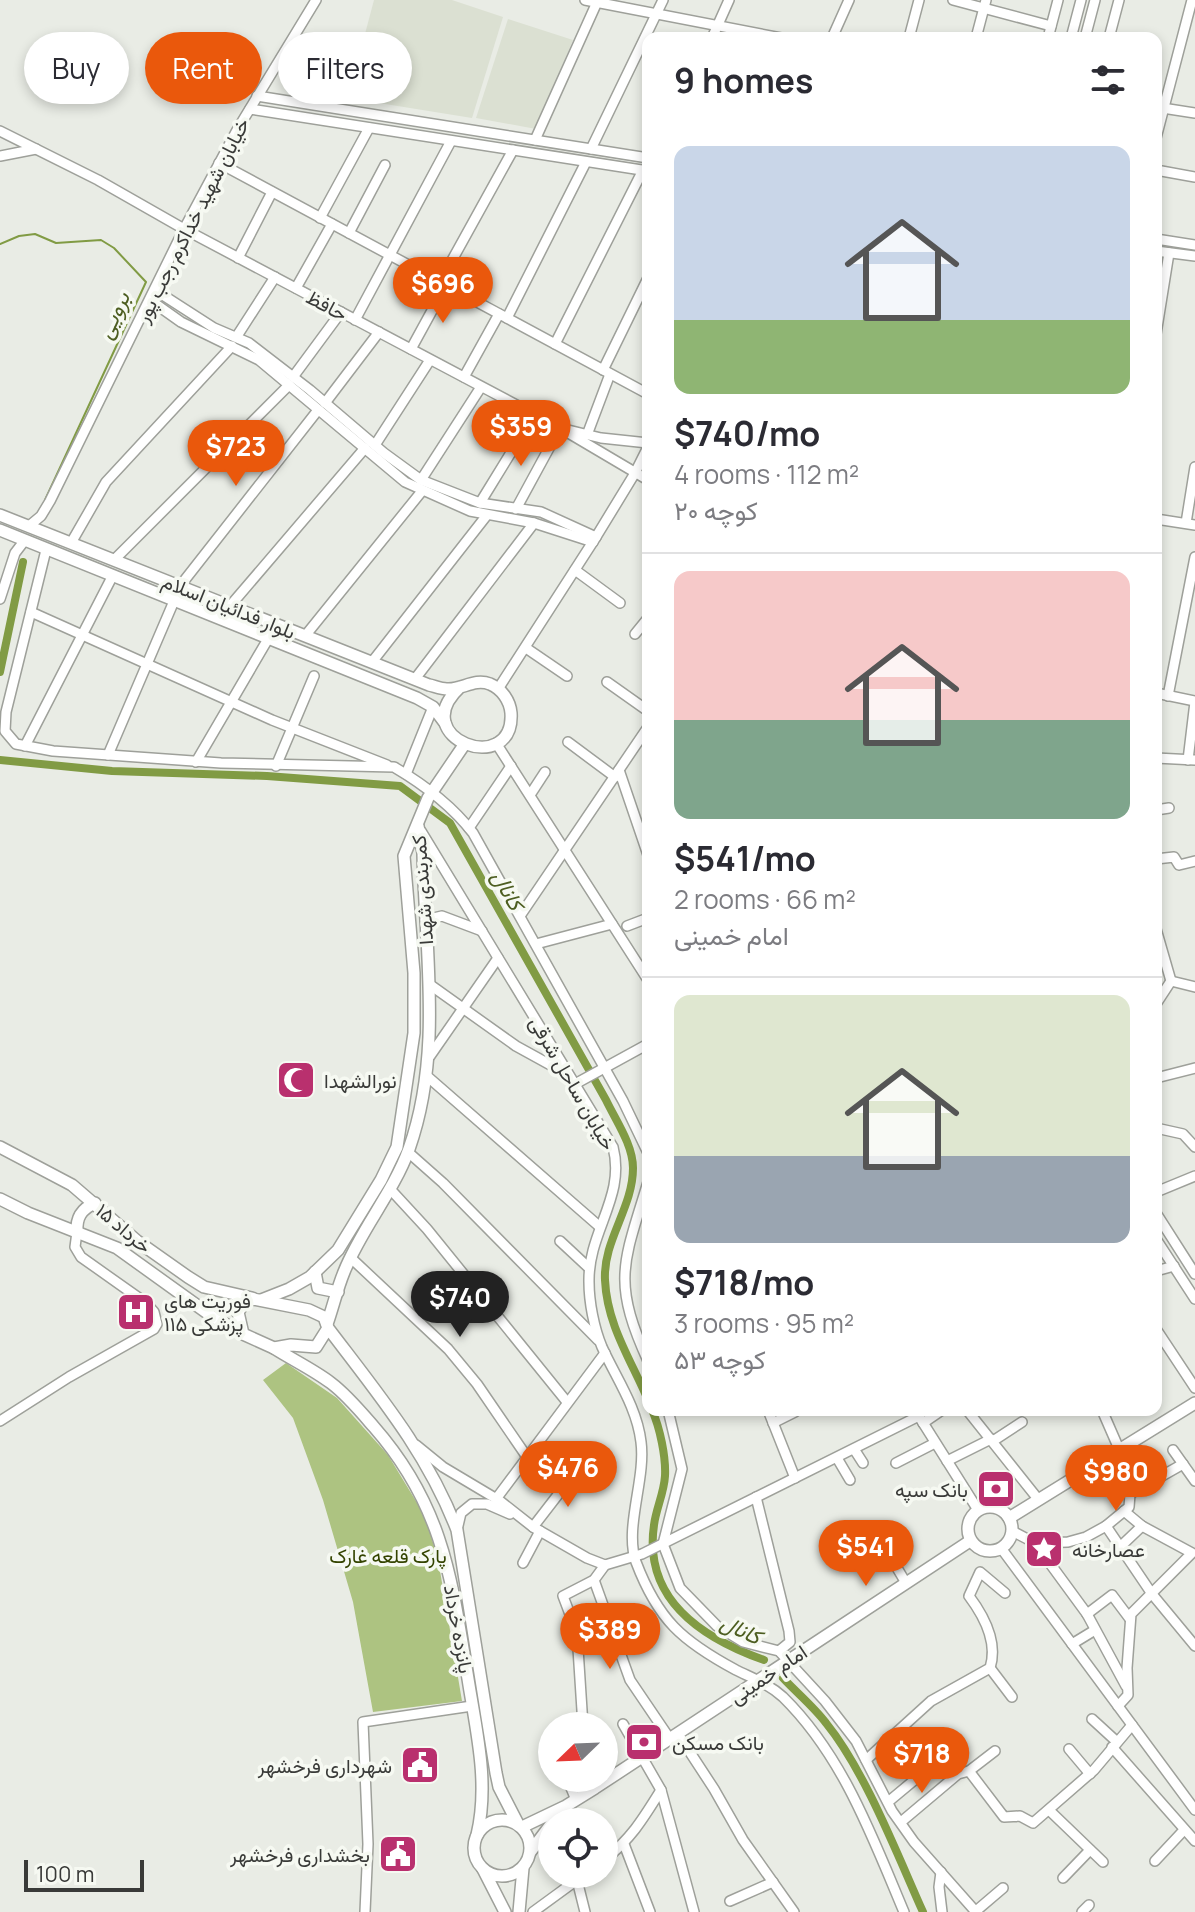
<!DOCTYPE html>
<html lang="en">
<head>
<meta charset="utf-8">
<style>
  body { margin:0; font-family:Manrope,Vazirmatn,sans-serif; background:#f7f7f7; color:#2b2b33; height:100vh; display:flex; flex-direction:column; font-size:30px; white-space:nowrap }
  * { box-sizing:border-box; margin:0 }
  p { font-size:26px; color:#7c7c81 }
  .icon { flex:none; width:44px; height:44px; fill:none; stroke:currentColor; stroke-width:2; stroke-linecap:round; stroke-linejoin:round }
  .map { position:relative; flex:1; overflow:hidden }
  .sheet { position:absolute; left:642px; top:32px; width:520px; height:1384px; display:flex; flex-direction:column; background:#fff; border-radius:16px; box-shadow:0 4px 12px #0003 }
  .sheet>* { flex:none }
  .banner { position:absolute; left:24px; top:32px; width:498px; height:72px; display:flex; gap:16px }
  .needle { width:52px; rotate:247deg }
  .tools { position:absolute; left:538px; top:1712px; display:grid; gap:16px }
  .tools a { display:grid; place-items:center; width:80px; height:80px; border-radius:50%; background:#fff; box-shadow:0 4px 12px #0003; font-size:40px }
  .scale { position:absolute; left:24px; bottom:20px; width:120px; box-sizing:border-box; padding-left:8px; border:4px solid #393a38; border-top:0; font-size:22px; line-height:28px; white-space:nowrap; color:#393a38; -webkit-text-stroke:6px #f6f9f2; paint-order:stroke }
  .price { position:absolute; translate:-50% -68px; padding:0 18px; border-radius:28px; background:#ea580c; color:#fff; font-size:26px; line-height:52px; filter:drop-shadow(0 2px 4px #0008) }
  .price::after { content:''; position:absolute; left:50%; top:48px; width:24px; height:18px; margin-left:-12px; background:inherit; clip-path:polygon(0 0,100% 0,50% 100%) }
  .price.on { background:#222; color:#fff }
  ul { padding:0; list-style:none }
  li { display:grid; align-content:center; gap:16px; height:424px; padding:0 32px }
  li+li { border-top:2px solid #e1e1e2 }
  li span { display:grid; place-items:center; height:248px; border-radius:16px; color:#555 }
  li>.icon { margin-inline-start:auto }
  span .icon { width:144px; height:144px; fill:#fffc; stroke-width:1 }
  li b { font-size:34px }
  h2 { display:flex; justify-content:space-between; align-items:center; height:96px; padding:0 32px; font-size:34px }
  .chip { padding:0 28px; border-radius:36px; background:#fff; box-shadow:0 4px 12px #0003; font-size:28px; line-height:72px }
  .chip.on { background:#ea580c; color:#fff }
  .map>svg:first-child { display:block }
  .built { fill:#dbe0d2 }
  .green { fill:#adc381 }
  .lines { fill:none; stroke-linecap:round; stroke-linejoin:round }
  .stream { stroke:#819b44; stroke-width:2 }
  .canal { stroke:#819b44; stroke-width:8 }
  .minor-casing { stroke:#9ea09a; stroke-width:12 }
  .major-casing { stroke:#9ea09a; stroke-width:14 }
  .minor { stroke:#fff; stroke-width:9 }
  .major { stroke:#fff; stroke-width:11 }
  .labels { text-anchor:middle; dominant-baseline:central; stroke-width:7; stroke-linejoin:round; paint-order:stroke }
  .street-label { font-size:20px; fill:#393a38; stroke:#f6f9f2 }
  .poi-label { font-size:20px; fill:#393a38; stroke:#f6f9f2; text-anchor:start }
  .park-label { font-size:20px; fill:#344400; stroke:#f6f9f2 }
  .water-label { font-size:22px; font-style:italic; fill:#4d5e21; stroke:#f6f9f2 }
</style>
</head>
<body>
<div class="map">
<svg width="1195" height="1912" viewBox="0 0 1195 1912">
  <rect width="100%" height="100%" fill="#e9ece5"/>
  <g class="built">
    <polygon points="374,0 452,0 503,17 472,118 348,98"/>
    <polygon points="508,19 573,40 536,129 476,118"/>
  </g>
  <polygon class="green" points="286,1363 337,1398 388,1455 425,1516 438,1559 462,1701 373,1712 353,1602 323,1500 293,1418 263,1380"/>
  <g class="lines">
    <polyline class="stream" points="0,244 19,236 35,234 56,243 101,240 114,248 146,282 45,500"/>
    <g class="canal">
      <polyline points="0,672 23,562"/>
      <path d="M0,760L112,771L267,776L400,786L450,823L606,1100C616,1121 633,1145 633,1168C633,1208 603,1240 605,1280C607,1325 631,1360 648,1400"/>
      <path d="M652,1410C660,1428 666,1457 665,1476C664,1493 656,1509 654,1525C643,1600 702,1638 764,1660"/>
      <path d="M783,1678C797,1693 814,1707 826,1723C865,1771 897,1854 923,1912"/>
    </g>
    <defs>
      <g id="minor">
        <polyline points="585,0 781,38"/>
        <polyline points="953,0 1051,26"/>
        <polyline points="712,38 729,0"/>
        <polyline points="832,38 849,0"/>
        <polyline points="909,38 919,0"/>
        <polyline points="976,38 986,0"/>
        <polyline points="1048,38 1058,0"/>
        <polyline points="1071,38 1081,0"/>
        <polyline points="1085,38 1095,0"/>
        <polyline points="1109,38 1119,0"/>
        <polyline points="257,96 648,158"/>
        <polyline points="1156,107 1195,113"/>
        <polyline points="250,109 648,171"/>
        <polyline points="0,131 98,180 184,229 560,428 601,438 648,443"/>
        <polyline points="1156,138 1192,0"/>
        <polyline points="535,140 598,0"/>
        <polyline points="591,149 663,0"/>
        <polyline points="0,156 36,149"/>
        <polyline points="219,163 648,394"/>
        <polyline points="1156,170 1195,177"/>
        <polyline points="320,218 369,128"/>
        <polyline points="349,233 385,165"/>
        <polyline points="1156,239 1195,245"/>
        <polyline points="1156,251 1195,256"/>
        <polyline points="238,258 272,192"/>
        <polyline points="440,282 513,150"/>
        <polyline points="296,288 332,224"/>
        <polyline points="155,290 214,328 249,343 310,390 384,453 421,480 480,503 541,512 596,537"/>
        <polyline points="150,300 181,322 259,360 405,482 470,511 534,523 593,542"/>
        <polyline points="507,318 586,162"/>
        <polyline points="355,320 451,141"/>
        <polyline points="1156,334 1169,253"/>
        <polyline points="237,336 275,277"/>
        <polyline points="555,344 643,170"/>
        <polyline points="411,349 446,285"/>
        <polyline points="603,370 648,278"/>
        <polyline points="293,377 341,312"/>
        <polyline points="464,377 499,314"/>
        <polyline points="325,403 379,332"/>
        <polyline points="587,435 610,374"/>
        <polyline points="375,445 430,360"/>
        <polyline points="421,480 481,387"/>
        <polyline points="480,503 534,415"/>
        <polyline points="516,509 560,428 648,480"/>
        <polyline points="1156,519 1195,525"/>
        <polyline points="1186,523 1195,467"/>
        <polyline points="29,526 41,516 50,501 184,229 237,130 316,0"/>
        <polyline points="71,543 106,482 232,346"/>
        <path d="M46,550L6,712L5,731L16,744L53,751L221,763L394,767C423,784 453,807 473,833L623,1101L648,1153"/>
        <polyline points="114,560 289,385"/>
        <polyline points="575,570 620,603"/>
        <polyline points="180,586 318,410"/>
        <polyline points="0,599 15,553 25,540"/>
        <polyline points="230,606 365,448"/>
        <polyline points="31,612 272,720 387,765"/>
        <polyline points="635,634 648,618"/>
        <polyline points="305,636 422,491"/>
        <polyline points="526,648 567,676"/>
        <polyline points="372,662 487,515"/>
        <polyline points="415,679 534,523"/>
        <polyline points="607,682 648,711"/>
        <polyline points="498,689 596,537 635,473 648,447"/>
        <polyline points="1156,693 1195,701"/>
        <polyline points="1168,696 1195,557"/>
        <polyline points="568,742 615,777"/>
        <polyline points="496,743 648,980"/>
        <polyline points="25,746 112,577"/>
        <polyline points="108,755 174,601"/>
        <polyline points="1156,758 1195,760"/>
        <polyline points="1188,760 1195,702"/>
        <polyline points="196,762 268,639"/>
        <polyline points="276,766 314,676"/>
        <polyline points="619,770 648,855"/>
        <polyline points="406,774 433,707"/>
        <polyline points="530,795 545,772"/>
        <polyline points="1156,810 1169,808"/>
        <polyline points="469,828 511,766"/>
        <path d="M421,831L613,1147C626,1197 588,1231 589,1282C589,1302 594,1328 602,1347C616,1378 637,1407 641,1442C646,1479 624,1528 636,1562C658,1620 682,1641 736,1670C752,1678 769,1684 783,1697C843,1756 872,1836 904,1912"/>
        <polyline points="1156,859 1174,857 1179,865 1195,861"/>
        <polyline points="520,916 648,727"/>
        <polyline points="425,920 442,916 482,931"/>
        <polyline points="627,926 648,918"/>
        <polyline points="1156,929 1171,981"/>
        <polyline points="536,944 612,924"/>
        <polyline points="1171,981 1195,987"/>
        <polyline points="429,984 516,1046 556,1068 575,1084 648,1044"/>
        <polyline points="1156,1004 1171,981"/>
        <polyline points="430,1056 498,958"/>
        <polyline points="428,1077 600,1227"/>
        <polyline points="1156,1078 1195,1068"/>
        <polyline points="1156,1128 1183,1134 1195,1147"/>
        <polyline points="408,1152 443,1183 598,1340"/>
        <path d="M648,1182C624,1262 611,1280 648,1361"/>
        <polyline points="391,1190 427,1229 567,1402"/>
        <polyline points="1156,1192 1195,1176"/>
        <polyline points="1156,1213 1195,1274"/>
        <polyline points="1156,1239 1195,1299"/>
        <polyline points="560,1241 589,1268"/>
        <polyline points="351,1258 448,1349 477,1384 527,1457 543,1446"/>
        <polyline points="1156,1271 1174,1266"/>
        <polyline points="1156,1329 1195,1388"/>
        <polyline points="668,1410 682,1469 663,1544 680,1588 717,1626 743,1642 779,1651 825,1701 856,1741 892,1811 914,1842 976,1912"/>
        <polyline points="768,1410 795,1478"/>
        <polyline points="915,1410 978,1510"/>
        <polyline points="967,1410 1038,1499"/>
        <polyline points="1102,1410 1119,1449"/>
        <polyline points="0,1421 69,1377 154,1329 157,1324 154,1312 146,1303 81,1257 75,1247 77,1232"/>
        <polyline points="773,1423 795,1412"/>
        <polyline points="923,1423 942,1410"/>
        <polyline points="993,1441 1022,1422"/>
        <polyline points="416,1445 443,1467 500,1501 533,1527 587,1558 605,1565 642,1554 919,1416"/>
        <polyline points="854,1449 863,1463"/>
        <polyline points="1173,1450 1195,1481"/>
        <polyline points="837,1458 850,1480"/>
        <polyline points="1101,1459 1130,1494 1129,1507 1106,1526"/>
        <polyline points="947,1461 991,1439"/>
        <polyline points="896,1463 935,1443"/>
        <polyline points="1130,1494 1183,1464"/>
        <polyline points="756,1497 789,1631 790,1642 779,1651"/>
        <polyline points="496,1499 605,1353"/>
        <polyline points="533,1527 577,1470"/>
        <polyline points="457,1530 461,1513 472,1504 487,1504 510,1514"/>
        <polyline points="1012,1531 1035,1543 1087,1614 1126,1686"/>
        <polyline points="1035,1543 1068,1542 1086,1537 1106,1526 1152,1594 1195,1646"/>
        <polyline points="884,1546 906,1583"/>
        <polyline points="1120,1547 1142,1526"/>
        <polyline points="1001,1548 1195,1810"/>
        <polyline points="523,1563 540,1531"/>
        <polyline points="594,1580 630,1680 670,1739"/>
        <polyline points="1087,1614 1112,1595 1130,1619"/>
        <polyline points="1072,1644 1095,1630"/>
        <polyline points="990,1668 1012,1697"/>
        <polyline points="1118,1706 1128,1695 1127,1668 1131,1614 1192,1553 1142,1526 1124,1511"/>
        <polyline points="1092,1719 1116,1741"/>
        <polyline points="623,1724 661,1790 694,1912"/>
        <polyline points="583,1726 577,1633 563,1596 594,1580 605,1565"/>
        <polyline points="678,1734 714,1789 743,1840 794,1912"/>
        <polyline points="1112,1747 1195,1841"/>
        <polyline points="1069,1749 1090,1774"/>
        <path d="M866,1760L931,1701L990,1668C998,1643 984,1616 969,1596L980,1572L1005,1593"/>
        <polyline points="969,1771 995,1751"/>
        <polyline points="567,1778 576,1800"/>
        <polyline points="888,1802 936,1762"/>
        <polyline points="1050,1811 1103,1862"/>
        <polyline points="901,1822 958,1774 969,1771 1004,1817 1020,1816 1033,1823 1094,1770 1132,1725"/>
        <polyline points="624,1844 650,1912"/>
        <path d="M604,1860C631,1839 643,1819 661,1790"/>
        <polyline points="1155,1861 1184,1830"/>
        <polyline points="941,1872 939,1887 942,1912"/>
        <polyline points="1063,1878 1090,1850"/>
        <polyline points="577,1880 585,1912"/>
        <polyline points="730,1901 773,1882"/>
        <polyline points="976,1911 1003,1888"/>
        <polyline points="365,1912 368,1844 363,1722 472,1706"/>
        <polyline points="533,1912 585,1874"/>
        <polyline points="1082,1912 1089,1905"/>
      </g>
      <g id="major">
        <path d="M0,515L429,685C434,686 441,689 447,689C462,690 474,678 490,684C502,689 510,701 511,713C515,778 404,739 460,687"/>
        <polyline points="0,530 417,698 433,707 445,723"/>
        <polyline points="0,1147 72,1185 137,1241 188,1277 204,1287 252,1298"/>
        <polyline points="0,1199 28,1213 117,1248 213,1317 243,1334"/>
        <path d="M77,1232C76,1218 81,1209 95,1203"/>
        <polyline points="315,1272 318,1288 338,1292"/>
        <polyline points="261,1300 289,1289 310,1277 338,1250 381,1180 397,1147 414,1033 414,973 404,856 428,798 464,745"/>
        <path d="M327,1324C333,1307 337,1289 344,1272C361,1229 393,1193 409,1149C443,1053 425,952 423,853L418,826"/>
        <path d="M328,1328L316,1347L291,1345L274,1348L243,1334L238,1312L245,1302L253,1299L309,1310L324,1317L328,1328C378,1394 427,1452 457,1530L496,1773L499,1787L518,1824"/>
        <path d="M274,1348C293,1360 314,1370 331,1383C347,1395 361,1412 374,1427C445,1508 452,1583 469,1685C477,1734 489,1785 477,1835"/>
        <circle cx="990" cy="1529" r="22"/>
        <polyline points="1009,1518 1195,1403"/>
        <circle cx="502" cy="1848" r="28"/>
        <polyline points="522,1827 566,1806 595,1788 970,1541"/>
        <polyline points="531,1851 552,1823"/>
        <polyline points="483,1869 505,1912"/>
        <polyline points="519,1912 523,1868"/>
      </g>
    </defs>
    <use href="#minor" class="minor-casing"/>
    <use href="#major" class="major-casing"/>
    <use href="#minor" class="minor"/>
    <use href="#major" class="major"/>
  </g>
  <defs>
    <symbol id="mosque-square" viewBox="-11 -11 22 22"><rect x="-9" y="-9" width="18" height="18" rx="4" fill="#b9306e" stroke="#f6f9f2"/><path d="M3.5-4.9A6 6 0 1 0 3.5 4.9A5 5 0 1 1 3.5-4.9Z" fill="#fff"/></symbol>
    <symbol id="hospital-square" viewBox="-11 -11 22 22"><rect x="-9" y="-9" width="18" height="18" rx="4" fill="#b9306e" stroke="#f6f9f2"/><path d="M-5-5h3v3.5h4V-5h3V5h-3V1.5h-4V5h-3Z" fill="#fff"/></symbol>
    <symbol id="bank-square" viewBox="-11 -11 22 22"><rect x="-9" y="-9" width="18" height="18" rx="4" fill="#b9306e" stroke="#f6f9f2"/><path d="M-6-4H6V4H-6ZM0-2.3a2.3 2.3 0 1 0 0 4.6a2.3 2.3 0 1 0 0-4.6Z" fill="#fff"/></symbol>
    <symbol id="sight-square" viewBox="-11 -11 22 22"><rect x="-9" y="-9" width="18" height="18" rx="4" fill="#b9306e" stroke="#f6f9f2"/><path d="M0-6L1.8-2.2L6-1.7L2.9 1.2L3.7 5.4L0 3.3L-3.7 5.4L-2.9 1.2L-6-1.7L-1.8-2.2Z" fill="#fff"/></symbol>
    <symbol id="civic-square" viewBox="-11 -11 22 22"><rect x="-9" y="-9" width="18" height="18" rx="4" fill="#b9306e" stroke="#f6f9f2"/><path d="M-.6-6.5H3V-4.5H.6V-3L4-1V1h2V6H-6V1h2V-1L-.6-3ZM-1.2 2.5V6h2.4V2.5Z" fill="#fff"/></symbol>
  </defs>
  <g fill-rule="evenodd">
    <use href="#mosque-square" x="274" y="1058" width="44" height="44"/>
    <use href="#hospital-square" x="114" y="1290" width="44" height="44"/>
    <use href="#bank-square" x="974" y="1467" width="44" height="44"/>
    <use href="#sight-square" x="1022" y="1527" width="44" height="44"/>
    <use href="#bank-square" x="622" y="1720" width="44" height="44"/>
    <use href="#civic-square" x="398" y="1743" width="44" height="44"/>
    <use href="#civic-square" x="376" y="1832" width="44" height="44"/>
  </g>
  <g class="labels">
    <g class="street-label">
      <text transform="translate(192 220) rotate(-63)">خیابان شهید خداکرم رجب پور</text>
      <text transform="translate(327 305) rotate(28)">حافظ</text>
      <text transform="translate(229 606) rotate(22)">بلوار فدائیان اسلام</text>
      <text transform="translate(422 890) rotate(-94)">کمربندی شهدا</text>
      <text transform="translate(573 1083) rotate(60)">خیابان ساحل شرقی</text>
      <text transform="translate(124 1228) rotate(40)">۱۵ خرداد</text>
      <text transform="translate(459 1629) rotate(80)">پانزده خرداد</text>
      <text transform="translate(768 1674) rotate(-34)">امام خمینی</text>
    </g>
    <g class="poi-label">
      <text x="324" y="1080">نورالشهدا</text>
      <text x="164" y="1300">فوریت های<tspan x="164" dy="23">پزشکی ۱۱۵</tspan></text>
      <text x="968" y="1489" text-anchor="end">بانک سپه</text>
      <text x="1072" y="1549">عصارخانه</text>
      <text x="672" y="1742">بانک مسکن</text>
      <text x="392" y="1765" text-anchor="end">شهرداری فرخشهر</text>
      <text x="370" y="1854" text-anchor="end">بخشداری فرخشهر</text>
    </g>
    <g class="park-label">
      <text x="388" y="1555">پارک قلعه غارک</text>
    </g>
    <g class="water-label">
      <text transform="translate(113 315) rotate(-65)">برویی</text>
      <text transform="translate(508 890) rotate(61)">کانال</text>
      <text transform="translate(741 1629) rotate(25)">کانال</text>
    </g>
  </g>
</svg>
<div class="tools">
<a><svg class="needle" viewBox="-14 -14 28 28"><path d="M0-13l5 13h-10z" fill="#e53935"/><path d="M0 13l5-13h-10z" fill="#7c7c81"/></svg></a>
<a><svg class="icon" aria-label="locate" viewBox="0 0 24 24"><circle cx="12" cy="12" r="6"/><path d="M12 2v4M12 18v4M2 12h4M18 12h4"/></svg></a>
</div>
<div class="scale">100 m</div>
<b class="price" style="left:443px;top:325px">$696</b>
<b class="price" style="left:521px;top:468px">$359</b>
<b class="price" style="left:236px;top:488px">$723</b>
<b class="price on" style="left:460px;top:1339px">$740</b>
<b class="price" style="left:568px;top:1509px">$476</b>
<b class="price" style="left:1116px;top:1513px">$980</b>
<b class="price" style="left:866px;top:1588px">$541</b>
<b class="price" style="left:610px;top:1671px">$389</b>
<b class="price" style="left:922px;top:1795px">$718</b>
<div class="banner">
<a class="chip">Buy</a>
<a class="chip on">Rent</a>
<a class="chip">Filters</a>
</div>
<section class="sheet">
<h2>9 homes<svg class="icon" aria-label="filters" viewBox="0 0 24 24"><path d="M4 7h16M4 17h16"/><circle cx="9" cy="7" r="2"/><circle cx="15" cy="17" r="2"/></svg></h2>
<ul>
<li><span style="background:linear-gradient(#c9d6e8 70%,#8fb573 0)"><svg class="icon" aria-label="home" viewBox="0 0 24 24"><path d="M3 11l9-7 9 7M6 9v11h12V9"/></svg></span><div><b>$740/mo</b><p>4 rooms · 112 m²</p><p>کوچه ۲۰</p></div></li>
<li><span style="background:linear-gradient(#f6c9c9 60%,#7fa58c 0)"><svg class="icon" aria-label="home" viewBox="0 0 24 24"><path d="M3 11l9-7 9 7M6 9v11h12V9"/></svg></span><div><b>$541/mo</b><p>2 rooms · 66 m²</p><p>امام خمینی</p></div></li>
<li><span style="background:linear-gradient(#dfe7d0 65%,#9aa5b1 0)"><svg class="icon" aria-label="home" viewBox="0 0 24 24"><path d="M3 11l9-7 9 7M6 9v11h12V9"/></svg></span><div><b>$718/mo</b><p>3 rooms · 95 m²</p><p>کوچه ۵۳</p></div></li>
</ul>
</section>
</div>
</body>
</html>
